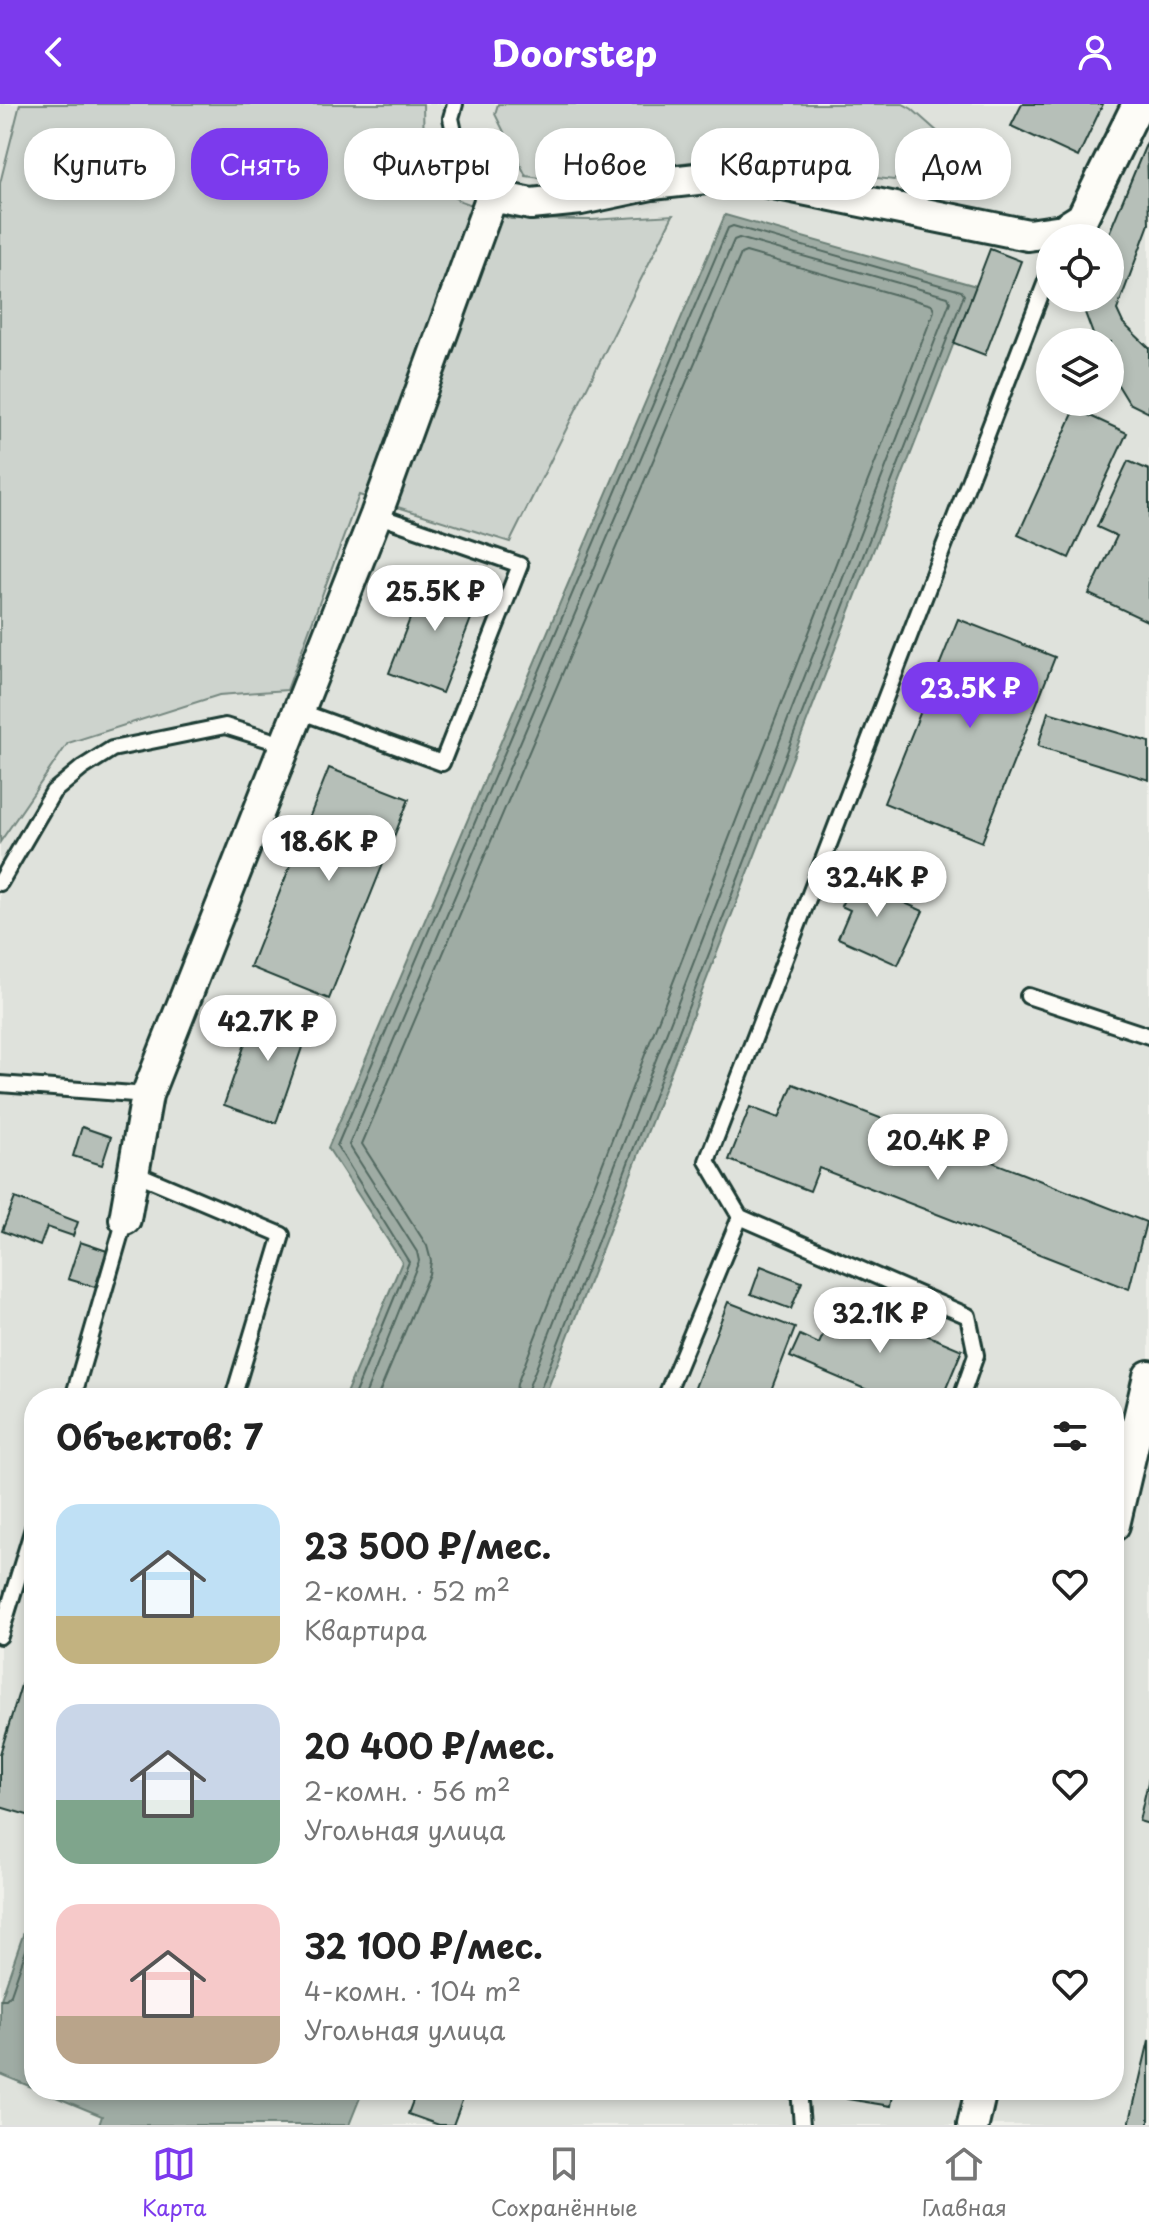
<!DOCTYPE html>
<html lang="ru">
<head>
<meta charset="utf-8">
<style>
  body { margin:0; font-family:"Playpen Sans",sans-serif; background:#f6f6f6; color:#222; height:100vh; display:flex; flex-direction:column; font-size:30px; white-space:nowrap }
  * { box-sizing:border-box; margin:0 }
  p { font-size:26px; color:#767676 }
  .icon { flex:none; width:44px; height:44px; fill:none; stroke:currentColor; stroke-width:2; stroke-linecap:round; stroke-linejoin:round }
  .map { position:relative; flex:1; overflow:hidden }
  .details { position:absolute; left:24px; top:1284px; width:1100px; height:712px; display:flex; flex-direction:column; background:#fff; border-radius:32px; box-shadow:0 4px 12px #0003 }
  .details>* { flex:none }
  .banner { position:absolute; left:24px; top:24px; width:1102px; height:72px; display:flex; gap:16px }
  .fabs { position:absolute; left:1036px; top:120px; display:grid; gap:16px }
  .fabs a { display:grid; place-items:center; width:88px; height:88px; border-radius:50%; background:#fff; box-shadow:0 4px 12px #0003; font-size:40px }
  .price { position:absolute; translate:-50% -68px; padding:0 18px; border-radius:28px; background:#fff; color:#222; font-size:26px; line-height:52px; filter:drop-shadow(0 2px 4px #0008) }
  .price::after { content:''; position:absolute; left:50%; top:48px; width:24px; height:18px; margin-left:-12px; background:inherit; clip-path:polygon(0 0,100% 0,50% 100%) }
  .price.current { background:#7c3aed; color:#fff }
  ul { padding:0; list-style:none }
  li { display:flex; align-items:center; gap:24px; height:200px; padding:0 32px }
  li span { display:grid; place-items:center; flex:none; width:224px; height:160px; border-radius:24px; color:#555 }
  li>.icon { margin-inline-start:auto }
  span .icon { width:96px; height:96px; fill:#fffc; stroke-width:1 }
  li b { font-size:34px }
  h2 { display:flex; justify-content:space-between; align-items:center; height:96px; padding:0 32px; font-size:34px }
  .pill { padding:0 28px; border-radius:32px; background:#fff; box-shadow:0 4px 12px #0003; font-size:28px; line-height:72px }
  .pill.current { background:#7c3aed; color:#fff }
  header { display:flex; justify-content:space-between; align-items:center; height:104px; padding:0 32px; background:#7c3aed; color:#fff; font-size:36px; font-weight:700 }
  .tab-bar { display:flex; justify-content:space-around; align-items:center; height:112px; border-top:2px solid #e0e0e0; background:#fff; font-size:22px; color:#767676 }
  .tab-bar a { display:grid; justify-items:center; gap:4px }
  .tab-bar .current { color:#7c3aed }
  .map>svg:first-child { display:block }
  .built { fill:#dfe2dc; fill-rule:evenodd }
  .green { fill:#cdd3cd; stroke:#768880; stroke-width:2 }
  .water { fill:#9faca4; stroke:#6c8077; stroke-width:2 }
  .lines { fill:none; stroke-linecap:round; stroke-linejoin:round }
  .shore { stroke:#526961; stroke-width:2 }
  .building { fill:#b6bfb8; stroke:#1f3d34; stroke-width:2 }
  .lane-casing { stroke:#1f3d34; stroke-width:20 }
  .street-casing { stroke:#1f3d34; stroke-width:36 }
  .lane { stroke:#fdfcf7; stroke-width:14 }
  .street { stroke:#fdfcf7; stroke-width:30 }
</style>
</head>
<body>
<header><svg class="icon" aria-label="back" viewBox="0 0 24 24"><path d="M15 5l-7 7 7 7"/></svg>Doorstep<svg class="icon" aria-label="person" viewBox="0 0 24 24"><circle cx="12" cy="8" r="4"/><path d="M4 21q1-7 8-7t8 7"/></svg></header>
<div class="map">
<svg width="1149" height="2021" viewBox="0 0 1149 2021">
  <rect width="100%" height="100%" fill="#f0f1eb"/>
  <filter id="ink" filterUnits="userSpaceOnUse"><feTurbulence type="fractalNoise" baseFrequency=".0125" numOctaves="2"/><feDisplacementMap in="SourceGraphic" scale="16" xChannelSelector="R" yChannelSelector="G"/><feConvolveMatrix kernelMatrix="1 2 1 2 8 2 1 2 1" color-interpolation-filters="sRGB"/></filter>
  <g filter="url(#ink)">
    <g class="built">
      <path d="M0,0H1149V2021H349L363,1986H1114V1294H544L975,183L726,111L328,1044L402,1158L344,1294H34V1799L0,1898ZM1050,134H1110V194H1050ZM1050,238H1110V298H1050Z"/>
      <polygon points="0,1970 102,2012 99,2021 0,2021"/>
    </g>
    <g class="green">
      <polygon points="20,0 423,0 424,45 458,96 511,115 591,116 673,111 510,438 359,391 287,586 219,591 68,639 0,738 0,79"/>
      <polygon points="498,0 903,0 912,5 948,37 894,76 715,55 650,63 572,78 526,72 495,10"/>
    </g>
    <g class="water">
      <polygon points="725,111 976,182 544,1294 344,1294 402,1158 328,1044"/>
      <polygon points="34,1799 34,1984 0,1970 0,1898"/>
      <polygon points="39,1986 363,1986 349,2021 99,2021 102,2012"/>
    </g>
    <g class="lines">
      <g class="shore">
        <polyline points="353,1294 409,1158 337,1042 728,124 733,122 961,187 964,191 537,1294"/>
        <polyline points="364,1294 419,1157 417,1148 349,1041 734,136 739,134 948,193 950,198 528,1285 527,1294"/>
        <polyline points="377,1294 429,1170 431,1157 427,1142 362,1040 741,150 746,148 932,201 934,207 517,1280 515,1294"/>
        <polyline points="0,1895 6,1895 11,1890 34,1823"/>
      </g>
    </g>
    <g class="building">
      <polygon points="1022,0 1103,0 1078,53 1011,22"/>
      <polygon points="1147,38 1149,120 1117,206 1123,219 1149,244 1149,309 1129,299 1110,268 1110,238 1096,238 1081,198 1083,194 1110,194 1110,134 1107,134"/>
      <polygon points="990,145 1021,157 985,251 954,239"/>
      <polygon points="1075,305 1127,329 1069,454 1018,431"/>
      <polygon points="1128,357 1149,366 1149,518 1089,490 1117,432 1097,423"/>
      <polygon points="428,468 481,489 442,589 389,569"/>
      <polygon points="958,515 1055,553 982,738 884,699"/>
      <polygon points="1048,608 1149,638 1149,676 1038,642"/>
      <polygon points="329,664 409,695 329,895 250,863"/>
      <polygon points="859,763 886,775 880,788 923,807 898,861 838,834 850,806 841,802"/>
      <polygon points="259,899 311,917 276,1019 224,1001"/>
      <polygon points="793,980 1146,1118 1129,1185 819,1064 810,1087 729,1056 750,1003 779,1014"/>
      <polygon points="82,1023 111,1033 102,1061 73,1052"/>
      <polygon points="15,1094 78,1118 73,1132 47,1123 40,1142 2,1127"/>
      <polygon points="80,1138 107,1147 95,1183 68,1175"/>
      <polygon points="761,1162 802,1178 791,1205 751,1190"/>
      <polygon points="839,1194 962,1246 942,1294 886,1294 790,1253 800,1231 819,1240"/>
      <polygon points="728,1198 795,1224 768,1294 691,1294"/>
      <polygon points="30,1552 34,1554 34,1713 0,1703 0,1650"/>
      <polygon points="1149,1674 1149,1720 1139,1717"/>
      <polygon points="1149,1936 1149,2021 1129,2021"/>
      <polygon points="417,1986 466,1986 453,2021 439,2021 408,2010"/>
      <polygon points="849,1986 894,1986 891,2002 847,1995"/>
    </g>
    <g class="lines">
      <defs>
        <g id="lane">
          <polyline points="455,0 451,14 461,61 492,92"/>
          <polyline points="299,607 442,659 520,461 376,411"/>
          <polyline points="0,779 53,688 82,664 112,645 225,622 286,641"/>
          <polyline points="1028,892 1149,932"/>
          <polyline points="0,980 147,991"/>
          <polyline points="133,1068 282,1131 233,1294"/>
          <polyline points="73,1294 125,1115"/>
          <polyline points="665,1294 740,1113"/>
          <polyline points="961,1294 976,1251 968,1212 740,1113 707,1057 1050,167"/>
          <polyline points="0,1532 34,1421"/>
          <polyline points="799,1986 802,2021"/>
        </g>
        <g id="street">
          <polyline points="125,1115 147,991 376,411 492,92 531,100 581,95 652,80 734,71 1028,131 1063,126 1082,114 1138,0"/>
          <polyline points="1114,1421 1149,1272"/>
          <polyline points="973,2021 981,1986"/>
        </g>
      </defs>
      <use href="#lane" class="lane-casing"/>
      <use href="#street" class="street-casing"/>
      <use href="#lane" class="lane"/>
      <use href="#street" class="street"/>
    </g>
  </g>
</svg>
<div class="fabs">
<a><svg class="icon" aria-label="locate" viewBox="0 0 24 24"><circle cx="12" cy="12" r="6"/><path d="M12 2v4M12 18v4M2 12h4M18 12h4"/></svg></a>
<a><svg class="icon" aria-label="layers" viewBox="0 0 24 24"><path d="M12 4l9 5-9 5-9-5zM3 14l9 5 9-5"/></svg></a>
</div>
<b class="price" style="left:435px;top:529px">25.5K ₽</b>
<b class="price current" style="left:970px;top:626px">23.5K ₽</b>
<b class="price" style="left:329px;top:779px">18.6K ₽</b>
<b class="price" style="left:877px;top:815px">32.4K ₽</b>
<b class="price" style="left:268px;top:959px">42.7K ₽</b>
<b class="price" style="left:938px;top:1078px">20.4K ₽</b>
<b class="price" style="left:880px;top:1251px">32.1K ₽</b>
<div class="banner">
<a class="pill">Купить</a>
<a class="pill current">Снять</a>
<a class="pill">Фильтры</a>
<a class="pill">Новое</a>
<a class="pill">Квартира</a>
<a class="pill">Дом</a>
</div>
<section class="details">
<h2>Объектов: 7<svg class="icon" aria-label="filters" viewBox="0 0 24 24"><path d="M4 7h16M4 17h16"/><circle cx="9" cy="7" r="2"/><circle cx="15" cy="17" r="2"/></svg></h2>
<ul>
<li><span style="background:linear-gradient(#bfe0f5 70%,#c2b280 0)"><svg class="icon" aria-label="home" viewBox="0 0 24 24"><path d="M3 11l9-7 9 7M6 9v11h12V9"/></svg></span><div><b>23 500 ₽/мес.</b><p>2-комн. · 52 m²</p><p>Квартира</p></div><svg class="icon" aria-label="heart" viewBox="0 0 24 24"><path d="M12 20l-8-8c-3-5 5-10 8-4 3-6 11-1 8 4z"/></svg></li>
<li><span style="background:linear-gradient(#c9d6e8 60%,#7fa58c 0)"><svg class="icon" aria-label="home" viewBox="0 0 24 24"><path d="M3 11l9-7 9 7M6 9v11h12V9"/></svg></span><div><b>20 400 ₽/мес.</b><p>2-комн. · 56 m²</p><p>Угольная улица</p></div><svg class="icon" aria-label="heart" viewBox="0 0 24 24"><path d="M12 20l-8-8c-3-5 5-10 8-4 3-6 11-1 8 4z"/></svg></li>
<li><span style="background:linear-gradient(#f6c9c9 70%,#b9a48a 0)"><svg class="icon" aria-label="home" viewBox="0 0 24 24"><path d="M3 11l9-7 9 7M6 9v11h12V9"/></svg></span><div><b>32 100 ₽/мес.</b><p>4-комн. · 104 m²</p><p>Угольная улица</p></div><svg class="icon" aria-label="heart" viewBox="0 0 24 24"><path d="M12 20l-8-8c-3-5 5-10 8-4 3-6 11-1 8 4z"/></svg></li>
</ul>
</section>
</div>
<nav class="tab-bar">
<a class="current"><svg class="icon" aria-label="map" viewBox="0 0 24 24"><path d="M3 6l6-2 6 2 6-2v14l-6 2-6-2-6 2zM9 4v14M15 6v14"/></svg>Карта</a>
<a><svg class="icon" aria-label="saved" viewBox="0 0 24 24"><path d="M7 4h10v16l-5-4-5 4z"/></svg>Сохранённые</a>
<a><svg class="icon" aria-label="home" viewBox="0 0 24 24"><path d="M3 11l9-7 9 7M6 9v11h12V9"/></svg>Главная</a>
</nav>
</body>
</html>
